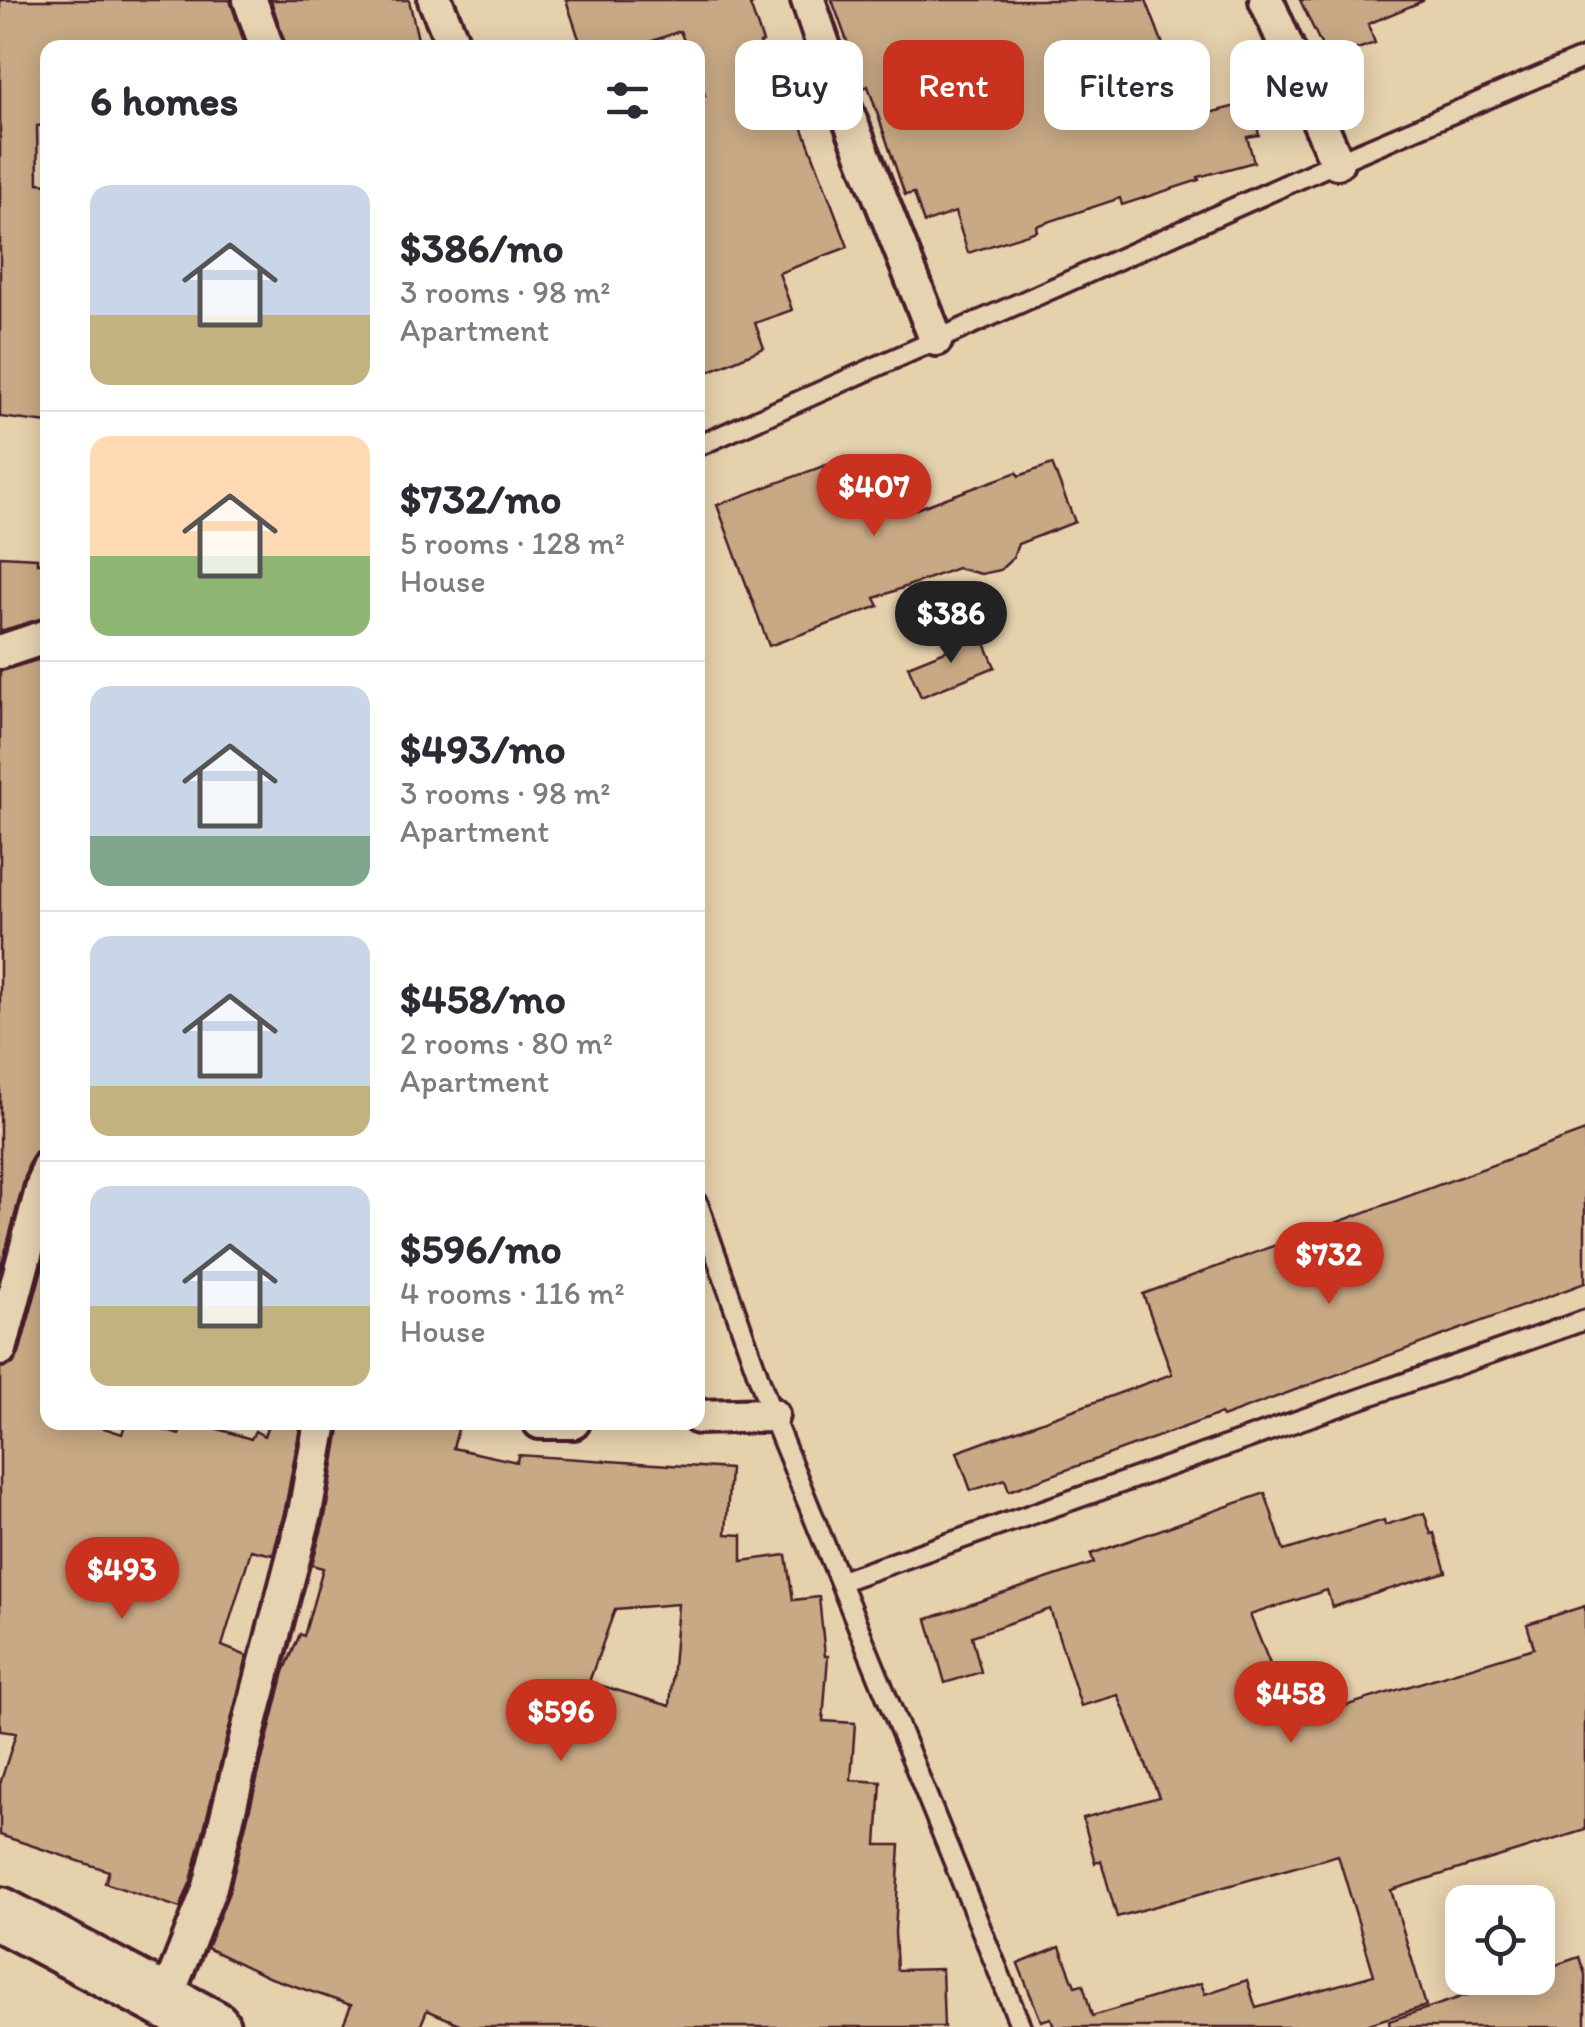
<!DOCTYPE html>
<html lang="en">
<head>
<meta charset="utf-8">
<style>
  body { margin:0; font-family:Itim,sans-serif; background:#f2f2f3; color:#2b2b33; height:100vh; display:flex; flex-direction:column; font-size:38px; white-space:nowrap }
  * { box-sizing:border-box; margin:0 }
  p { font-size:32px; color:#7c7c81 }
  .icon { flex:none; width:55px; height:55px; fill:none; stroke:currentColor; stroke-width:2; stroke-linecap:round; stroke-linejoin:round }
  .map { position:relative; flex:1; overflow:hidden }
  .drawer { position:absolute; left:40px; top:40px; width:665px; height:1390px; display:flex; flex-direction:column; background:#fff; border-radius:20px; box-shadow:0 5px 25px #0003 }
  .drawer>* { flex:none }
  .guide { position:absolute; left:735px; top:40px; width:700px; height:90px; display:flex; gap:20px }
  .tools { position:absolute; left:1445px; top:1885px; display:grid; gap:20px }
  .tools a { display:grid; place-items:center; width:110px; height:110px; border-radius:20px; background:#fff; box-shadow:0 5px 25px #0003; font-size:50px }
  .price { position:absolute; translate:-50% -85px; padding:0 22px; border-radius:35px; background:#c8321e; color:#fff; font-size:32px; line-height:65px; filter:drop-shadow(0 2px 5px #0008) }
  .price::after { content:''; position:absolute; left:50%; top:60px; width:30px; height:22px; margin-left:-15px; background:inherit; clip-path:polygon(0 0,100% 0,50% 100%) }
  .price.active { background:#222; color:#fff }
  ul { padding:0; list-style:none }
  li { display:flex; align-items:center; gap:30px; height:250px; padding:0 50px }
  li+li { border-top:2px solid #e1e1e2 }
  li span { display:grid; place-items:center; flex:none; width:280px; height:200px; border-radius:20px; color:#555 }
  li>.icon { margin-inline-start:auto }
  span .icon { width:120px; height:120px; fill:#fffc; stroke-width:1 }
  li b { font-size:42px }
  h2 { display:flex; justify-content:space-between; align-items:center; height:120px; padding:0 50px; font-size:42px }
  .pill { padding:0 35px; border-radius:20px; background:#fff; box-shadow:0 5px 25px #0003; font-size:35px; line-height:90px }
  .pill.active { background:#c8321e; color:#fff }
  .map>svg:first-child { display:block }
  .building { fill:#c8a985; stroke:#4a1f2b; stroke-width:2.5; fill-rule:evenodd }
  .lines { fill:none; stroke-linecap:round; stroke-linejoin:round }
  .service-casing { stroke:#4a1f2b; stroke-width:25 }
  .minor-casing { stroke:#4a1f2b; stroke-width:40 }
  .primary-casing { stroke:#4a1f2b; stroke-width:60 }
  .service { stroke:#e6d3b1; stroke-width:18 }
  .minor { stroke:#e6d3b1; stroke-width:32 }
  .primary { stroke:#e6d3b1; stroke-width:52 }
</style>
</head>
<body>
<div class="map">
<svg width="1585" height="2027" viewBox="0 0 1585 2027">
  <rect width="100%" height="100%" fill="#e6d1ad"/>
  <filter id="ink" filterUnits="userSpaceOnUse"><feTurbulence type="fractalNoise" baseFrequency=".01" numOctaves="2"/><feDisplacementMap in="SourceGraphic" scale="20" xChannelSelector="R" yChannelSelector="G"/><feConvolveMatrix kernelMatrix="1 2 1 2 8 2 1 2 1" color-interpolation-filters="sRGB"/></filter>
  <g filter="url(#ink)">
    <g class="building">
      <polygon points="0,0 230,0 246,48 48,48 48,125 37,126 38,183 48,184 48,423 0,417"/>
      <polygon points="271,0 409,0 420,48 286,48"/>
      <polygon points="566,0 752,0 753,4 750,5 763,42 760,43 789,116 797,113 848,247 779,273 792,310 755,323 764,348 698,376 698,100 705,96 698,76 698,48 687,48 680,31 633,48 582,48"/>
      <polygon points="832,0 1146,0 1191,118 1251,102 1259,135 1247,137 1254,162 1198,177 1199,180 1122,205 1120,198 1036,226 1037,231 968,253 955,212 924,223 914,193 905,195 868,86 864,88"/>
      <polygon points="1300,0 1423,0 1423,1 1368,24 1375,43 1328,59"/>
      <polygon points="900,457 916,509 1017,472 1019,476 1052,464 1075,522 1018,544 1013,558 1000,570 981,574 957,568 875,598 879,606 769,646 717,505 826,465 831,477"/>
      <polygon points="0,556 37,558 37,563 48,563 47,617 0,631"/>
      <polygon points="982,636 995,667 921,697 908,666"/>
      <polygon points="48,657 48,1146 35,1152 29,1162 0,1271 0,671"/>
      <polygon points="1585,1131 1585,1283 1222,1417 1220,1414 1009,1491 1005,1479 971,1491 957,1452 1172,1374 1143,1294"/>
      <polygon points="48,1247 48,1422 86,1422 122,1434 126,1422 140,1422 179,1435 183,1422 195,1422 251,1439 255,1431 264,1436 269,1422 301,1422 285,1509 273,1555 251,1550 222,1646 247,1656 191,1881 180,1908 105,1883 109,1871 0,1835 0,1784 16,1733 0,1731 0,1368 13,1364 19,1354"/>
      <path d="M341,1422H460L453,1448L517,1462L518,1455L730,1469L726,1534L742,1535V1561L786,1555L793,1600L819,1597L825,1656H828L823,1721L855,1723L851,1780L881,1782L877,1845H900L895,1932L897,1970L942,1969L944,2027H466L427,2010L420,2027H342L351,2005L268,1977L207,1948L229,1892L284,1672L300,1634L304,1636L323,1568L312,1565L325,1517ZM678,1604L670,1706L589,1682L615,1609Z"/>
      <polygon points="1265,1493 1284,1551 1384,1520 1385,1525 1424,1513 1431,1534 1434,1533 1446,1572 1332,1607 1327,1590 1250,1615 1281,1691 1336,1675 1345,1706 1534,1648 1527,1624 1585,1606 1585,1830 1391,1890 1426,2006 1359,2027 1054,2027 1051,2018 1041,2021 1018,1964 1060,1947 1075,1986 1083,1984 1092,2016 1201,1983 1205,1994 1247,1980 1256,2008 1374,1975 1338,1855 1117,1917 1101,1861 1095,1863 1083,1818 1159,1797 1118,1695 1081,1706 1050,1609 972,1636 981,1672 945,1683 927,1619 1094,1563 1091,1554"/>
      <polygon points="1579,1957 1585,1974 1585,2027 1390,2027 1389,2021 1518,1978 1538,1978 1538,1971"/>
    </g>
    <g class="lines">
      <defs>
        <g id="service">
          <polyline points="698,446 1337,162 1585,57"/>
          <polyline points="698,1204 772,1415 1021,2027"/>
          <polyline points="841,1581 1585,1320"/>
        </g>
        <g id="minor">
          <polyline points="250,0 267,48"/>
          <polyline points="435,0 455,48"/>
          <polyline points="808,0 840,95 936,339"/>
          <polyline points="1266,0 1337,162"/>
          <polyline points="0,652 48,636"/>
          <polyline points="0,1349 48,1167"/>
          <polyline points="698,1417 772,1415"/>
          <polyline points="540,1422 573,1422"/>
          <polyline points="165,2001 210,1887 252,1715 305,1513 321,1422"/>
        </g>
        <polyline id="primary" points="0,1914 213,2027"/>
      </defs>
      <use href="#service" class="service-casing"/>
      <use href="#minor" class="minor-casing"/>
      <use href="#primary" class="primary-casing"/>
      <use href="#service" class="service"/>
      <use href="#minor" class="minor"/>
      <use href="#primary" class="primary"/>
    </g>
  </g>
</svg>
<div class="tools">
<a><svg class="icon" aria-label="locate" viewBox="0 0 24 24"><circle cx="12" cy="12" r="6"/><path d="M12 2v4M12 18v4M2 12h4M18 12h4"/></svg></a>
</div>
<b class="price" style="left:874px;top:539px">$407</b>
<b class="price active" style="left:951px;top:666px">$386</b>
<b class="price" style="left:1329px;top:1307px">$732</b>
<b class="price" style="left:122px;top:1622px">$493</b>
<b class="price" style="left:1291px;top:1746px">$458</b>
<b class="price" style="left:561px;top:1764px">$596</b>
<div class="guide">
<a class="pill">Buy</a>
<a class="pill active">Rent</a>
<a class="pill">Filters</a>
<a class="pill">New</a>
</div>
<section class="drawer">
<h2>6 homes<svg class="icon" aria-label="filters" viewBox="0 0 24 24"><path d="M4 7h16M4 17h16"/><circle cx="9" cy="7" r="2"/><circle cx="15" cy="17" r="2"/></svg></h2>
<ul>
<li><span style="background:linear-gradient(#c9d6e8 65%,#c2b280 0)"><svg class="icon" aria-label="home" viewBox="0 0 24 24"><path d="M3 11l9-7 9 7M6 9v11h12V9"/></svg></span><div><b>$386/mo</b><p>3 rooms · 98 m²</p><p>Apartment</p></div></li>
<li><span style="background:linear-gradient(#ffd9b3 60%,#8fb573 0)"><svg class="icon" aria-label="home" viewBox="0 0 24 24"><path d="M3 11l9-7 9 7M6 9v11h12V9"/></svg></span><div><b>$732/mo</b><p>5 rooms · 128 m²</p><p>House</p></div></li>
<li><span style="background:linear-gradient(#c9d6e8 75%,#7fa58c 0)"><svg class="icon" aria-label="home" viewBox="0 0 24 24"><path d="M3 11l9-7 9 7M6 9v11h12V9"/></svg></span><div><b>$493/mo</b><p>3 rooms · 98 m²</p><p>Apartment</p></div></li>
<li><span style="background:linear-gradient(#c9d6e8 75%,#c2b280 0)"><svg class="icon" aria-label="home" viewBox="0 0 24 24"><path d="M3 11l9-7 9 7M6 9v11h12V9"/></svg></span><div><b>$458/mo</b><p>2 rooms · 80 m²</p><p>Apartment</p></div></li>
<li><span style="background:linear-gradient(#c9d6e8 60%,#c2b280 0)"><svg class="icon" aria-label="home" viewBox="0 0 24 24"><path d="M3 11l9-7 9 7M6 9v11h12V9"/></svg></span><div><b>$596/mo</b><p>4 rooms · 116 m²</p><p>House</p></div></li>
</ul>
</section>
</div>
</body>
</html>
